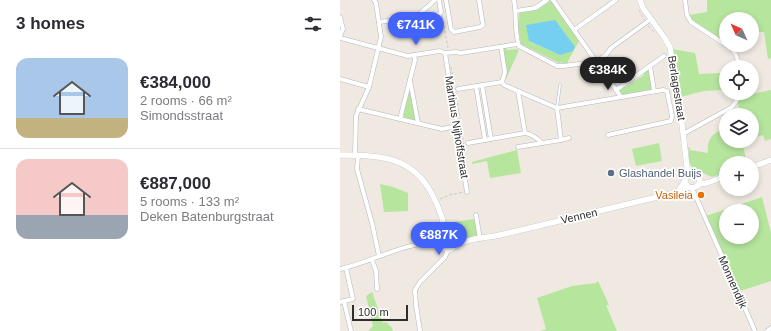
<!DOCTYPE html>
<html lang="en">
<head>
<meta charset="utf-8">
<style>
  body { margin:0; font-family:Arial,sans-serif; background:#f2f2f3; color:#2b2b33; height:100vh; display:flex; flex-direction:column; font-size:15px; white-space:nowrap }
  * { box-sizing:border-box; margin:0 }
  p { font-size:13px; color:#7c7c81 }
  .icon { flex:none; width:22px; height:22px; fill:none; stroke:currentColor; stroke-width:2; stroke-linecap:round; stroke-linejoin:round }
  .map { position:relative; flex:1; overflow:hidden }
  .panel { display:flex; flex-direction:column; background:#fff; width:340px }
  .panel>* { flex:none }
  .needle { width:26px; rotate:315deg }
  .buttons { position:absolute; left:379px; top:12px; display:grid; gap:8px }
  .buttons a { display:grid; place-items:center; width:40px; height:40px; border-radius:50%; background:#fff; box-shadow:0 2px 6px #0003; font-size:20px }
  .scale { position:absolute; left:12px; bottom:10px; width:56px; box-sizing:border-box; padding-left:4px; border:2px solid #2e2e2e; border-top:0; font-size:11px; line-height:14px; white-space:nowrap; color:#2e2e2e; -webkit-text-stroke:3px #fff; paint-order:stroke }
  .price { position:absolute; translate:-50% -34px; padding:0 9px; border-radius:14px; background:#4264fb; color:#fff; font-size:13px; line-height:26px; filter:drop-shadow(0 1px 2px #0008) }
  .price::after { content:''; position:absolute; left:50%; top:24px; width:12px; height:9px; margin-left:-6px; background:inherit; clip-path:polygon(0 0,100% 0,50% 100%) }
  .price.on { background:#222; color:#fff }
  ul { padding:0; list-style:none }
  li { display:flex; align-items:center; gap:12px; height:100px; padding:0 16px }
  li+li { border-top:1px solid #e1e1e2 }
  li span { display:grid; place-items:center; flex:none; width:112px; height:80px; border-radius:12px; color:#555 }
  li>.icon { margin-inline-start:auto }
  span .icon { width:48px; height:48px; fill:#fffc; stroke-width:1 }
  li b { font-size:17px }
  h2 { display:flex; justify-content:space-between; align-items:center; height:48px; padding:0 16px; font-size:17px }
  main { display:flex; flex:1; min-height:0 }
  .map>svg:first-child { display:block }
  .green { fill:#b6e59e; fill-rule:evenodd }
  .water { fill:#75cff0 }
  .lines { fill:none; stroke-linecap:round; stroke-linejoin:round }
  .service-casing { stroke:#b4b7c1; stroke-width:3 }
  .minor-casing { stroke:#b4b7c1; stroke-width:5 }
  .tertiary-casing { stroke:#b4b7c1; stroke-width:6 }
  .path { stroke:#c9c9c9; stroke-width:1; stroke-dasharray:3 2; stroke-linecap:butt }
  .service { stroke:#fff; stroke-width:2 }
  .minor { stroke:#fff; stroke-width:4 }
  .tertiary { stroke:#fff; stroke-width:5.5 }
  .service-dot { fill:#5c6f8a; stroke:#fff; stroke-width:1.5 }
  .food-dot { fill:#e8710a; stroke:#fff; stroke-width:1.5 }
  .labels { text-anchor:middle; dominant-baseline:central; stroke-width:3.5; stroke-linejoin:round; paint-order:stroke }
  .street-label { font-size:11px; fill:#2e2e2e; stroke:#fff }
  .service-label { font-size:11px; fill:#4e5e75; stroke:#fff; text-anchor:start }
  .food-label { font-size:11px; fill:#c56008; stroke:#fff; text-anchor:end }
</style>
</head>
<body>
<main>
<section class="panel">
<h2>3 homes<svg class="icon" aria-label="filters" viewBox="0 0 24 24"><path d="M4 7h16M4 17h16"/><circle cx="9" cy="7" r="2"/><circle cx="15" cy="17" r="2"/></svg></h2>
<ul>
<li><span style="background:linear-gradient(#a9c7e8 75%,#c2b280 0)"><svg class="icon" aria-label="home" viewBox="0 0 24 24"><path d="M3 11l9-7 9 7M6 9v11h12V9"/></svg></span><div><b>€384,000</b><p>2 rooms · 66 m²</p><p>Simondsstraat</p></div></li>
<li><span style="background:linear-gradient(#f6c9c9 70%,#9aa5b1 0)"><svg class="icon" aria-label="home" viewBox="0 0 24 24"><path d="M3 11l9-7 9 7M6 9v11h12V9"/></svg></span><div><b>€887,000</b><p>5 rooms · 133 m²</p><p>Deken Batenburgstraat</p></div></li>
</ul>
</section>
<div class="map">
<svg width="431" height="331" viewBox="0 0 431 331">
  <rect width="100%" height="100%" fill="#efe9e1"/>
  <g class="green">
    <polygon points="367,0 431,0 431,58 428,59 424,32 416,32 412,31 412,19 386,19 386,42 352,20 349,15 367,12"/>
    <path d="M210,1L212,2L239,41L228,61V64L223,63L221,62L219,63L181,44L178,27L179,13L199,9ZM215,20L216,53L190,42Z"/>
    <polygon points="164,48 166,48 167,50 176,49 179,50 166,79 165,79 167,73 163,50"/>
    <polygon points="332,49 355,53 359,74 381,73 382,90 364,91 340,97"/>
    <polygon points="306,70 309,71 312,87 311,90 283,95 280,94 279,89 284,85 286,87 304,75 303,73"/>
    <polygon points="69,89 71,89 76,119 74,120 65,118 63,115"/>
    <polygon points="431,90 431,139 425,141 423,135 412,138 412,115 400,115 397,100 399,97"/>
    <path d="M380,130L386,131V141H402L407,163H386V172L372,177L352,168L347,156L349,154L348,148L350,147V150L368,153C367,141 370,136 380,130Z"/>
    <polygon points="319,143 322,161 296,166 292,149"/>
    <polygon points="177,150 181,173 150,178 147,161 132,164 132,162"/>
    <polygon points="40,184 53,187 68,193 68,211 44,212"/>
    <path d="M422,197L431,233V281L400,291L366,216ZM386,211H412V237H386Z"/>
    <polygon points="134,219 138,237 119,240 110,235 106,223"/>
    <polygon points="258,281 269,305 266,305 277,331 200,331 206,329 197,298 232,286 256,283"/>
    <polygon points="32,292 43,323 46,322 52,328 53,331 28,331 33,326 26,296"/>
  </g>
  <polygon class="water" points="215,20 235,47 233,51 220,55 189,41 186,25"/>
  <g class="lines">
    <defs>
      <polyline id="service" points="217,107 220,85"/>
      <g id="minor">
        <polyline points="106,0 111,29 114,32 140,27 143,25 139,0"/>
        <path d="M174,0C177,15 174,31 179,46L217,66H223L256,62L266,55L271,48L311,19"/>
        <polyline points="213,0 281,97"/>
        <polyline points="345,0 347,15 351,22 386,45"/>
        <polyline points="176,11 195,8 207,0"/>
        <polyline points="0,17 3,29 0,36"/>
        <polyline points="76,17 95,0"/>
        <polyline points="39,22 100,14 101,12 99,0"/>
        <polyline points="234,30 276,0"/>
        <polyline points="0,38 68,56 100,51 105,53"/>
        <path d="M387,45C395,50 398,57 399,67"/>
        <polyline points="105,53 127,192"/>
        <polyline points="105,53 116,52 121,53 178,44"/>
        <polyline points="310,66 314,91"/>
        <polyline points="0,79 29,87"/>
        <polyline points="70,80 78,123"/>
        <polyline points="162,82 164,85 217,108 323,90 327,91 332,116 331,121 268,135"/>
        <polyline points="142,85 151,139"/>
        <polyline points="136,86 145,140"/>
        <polyline points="118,89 162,82 165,72 161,47"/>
        <polyline points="276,90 324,56"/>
        <polyline points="18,109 102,129 117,126"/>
        <polyline points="60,119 75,60 74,55"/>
        <path d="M185,133C191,134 197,138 202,143"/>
        <polyline points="343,134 392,107 397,100 399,93"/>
        <polyline points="221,140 229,138"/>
        <polyline points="128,143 185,133 178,91"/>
        <polyline points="178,147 221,140 217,108"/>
        <polyline points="15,155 16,116 29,87 41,37 36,3 34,0"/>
        <polyline points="18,156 17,169 32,223 39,256"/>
        <polyline points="352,188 415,331"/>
        <polyline points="136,215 140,239"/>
        <polyline points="32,260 36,271 37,289"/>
        <path d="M0,269C34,262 66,240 102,243"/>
        <polyline points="4,301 13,299 6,268"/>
        <polyline points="0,302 4,301 11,331"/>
        <polyline points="80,331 76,305 75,290 80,282 105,257 108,250"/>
        <polyline points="427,331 431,328"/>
      </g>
      <g id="tertiary">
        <polyline points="300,0 303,8 324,37 330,47 340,108 348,175"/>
        <path d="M0,155C40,156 71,155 92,194C100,209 105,222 105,238"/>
        <polyline points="412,167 431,160"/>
        <polyline points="359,184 367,183 386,176"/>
        <path d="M339,190C344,184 345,177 350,174L357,175L360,181L358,186L352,188L348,187L345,182"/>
        <path d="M110,237L105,238L102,243L103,248L108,250L112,249C121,239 143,238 155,236C214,223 272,207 331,194L348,187"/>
      </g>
    </defs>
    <use href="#service" class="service-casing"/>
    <use href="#minor" class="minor-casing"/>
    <use href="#tertiary" class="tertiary-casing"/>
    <g class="path">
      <polyline points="299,10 304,20"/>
      <polyline points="102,16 108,48"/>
      <polyline points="308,26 314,32"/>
      <polyline points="111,67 114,82"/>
      <polyline points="116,93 124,147"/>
      <polyline points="100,199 109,195 124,192"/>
    </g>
    <use href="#service" class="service"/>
    <use href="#minor" class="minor"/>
    <use href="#tertiary" class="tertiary"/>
  </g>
  <circle class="service-dot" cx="271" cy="173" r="4"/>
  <circle class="food-dot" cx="361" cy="195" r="4"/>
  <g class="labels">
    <g class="street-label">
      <text transform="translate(337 88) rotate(81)">Berlagestraat</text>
      <text transform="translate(117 127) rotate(81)">Martinus Nijhoffstraat</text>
      <text transform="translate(239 216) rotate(-13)">Vennen</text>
      <text transform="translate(393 282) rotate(66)">Monnendijk</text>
    </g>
    <g class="service-label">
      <text x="279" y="173">Glashandel Buijs</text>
    </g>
    <g class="food-label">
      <text x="353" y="195">Vasileia</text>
    </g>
  </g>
</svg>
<div class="buttons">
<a><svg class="needle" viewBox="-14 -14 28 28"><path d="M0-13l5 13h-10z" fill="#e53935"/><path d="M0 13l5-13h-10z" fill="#7c7c81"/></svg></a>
<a><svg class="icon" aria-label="locate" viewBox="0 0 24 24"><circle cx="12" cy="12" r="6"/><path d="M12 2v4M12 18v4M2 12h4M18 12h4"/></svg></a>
<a><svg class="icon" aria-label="layers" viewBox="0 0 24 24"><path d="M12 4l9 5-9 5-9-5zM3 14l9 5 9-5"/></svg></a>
<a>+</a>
<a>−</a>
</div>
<div class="scale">100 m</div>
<b class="price" style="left:76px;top:46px">€741K</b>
<b class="price on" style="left:268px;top:91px">€384K</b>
<b class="price" style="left:99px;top:256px">€887K</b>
</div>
</main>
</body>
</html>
